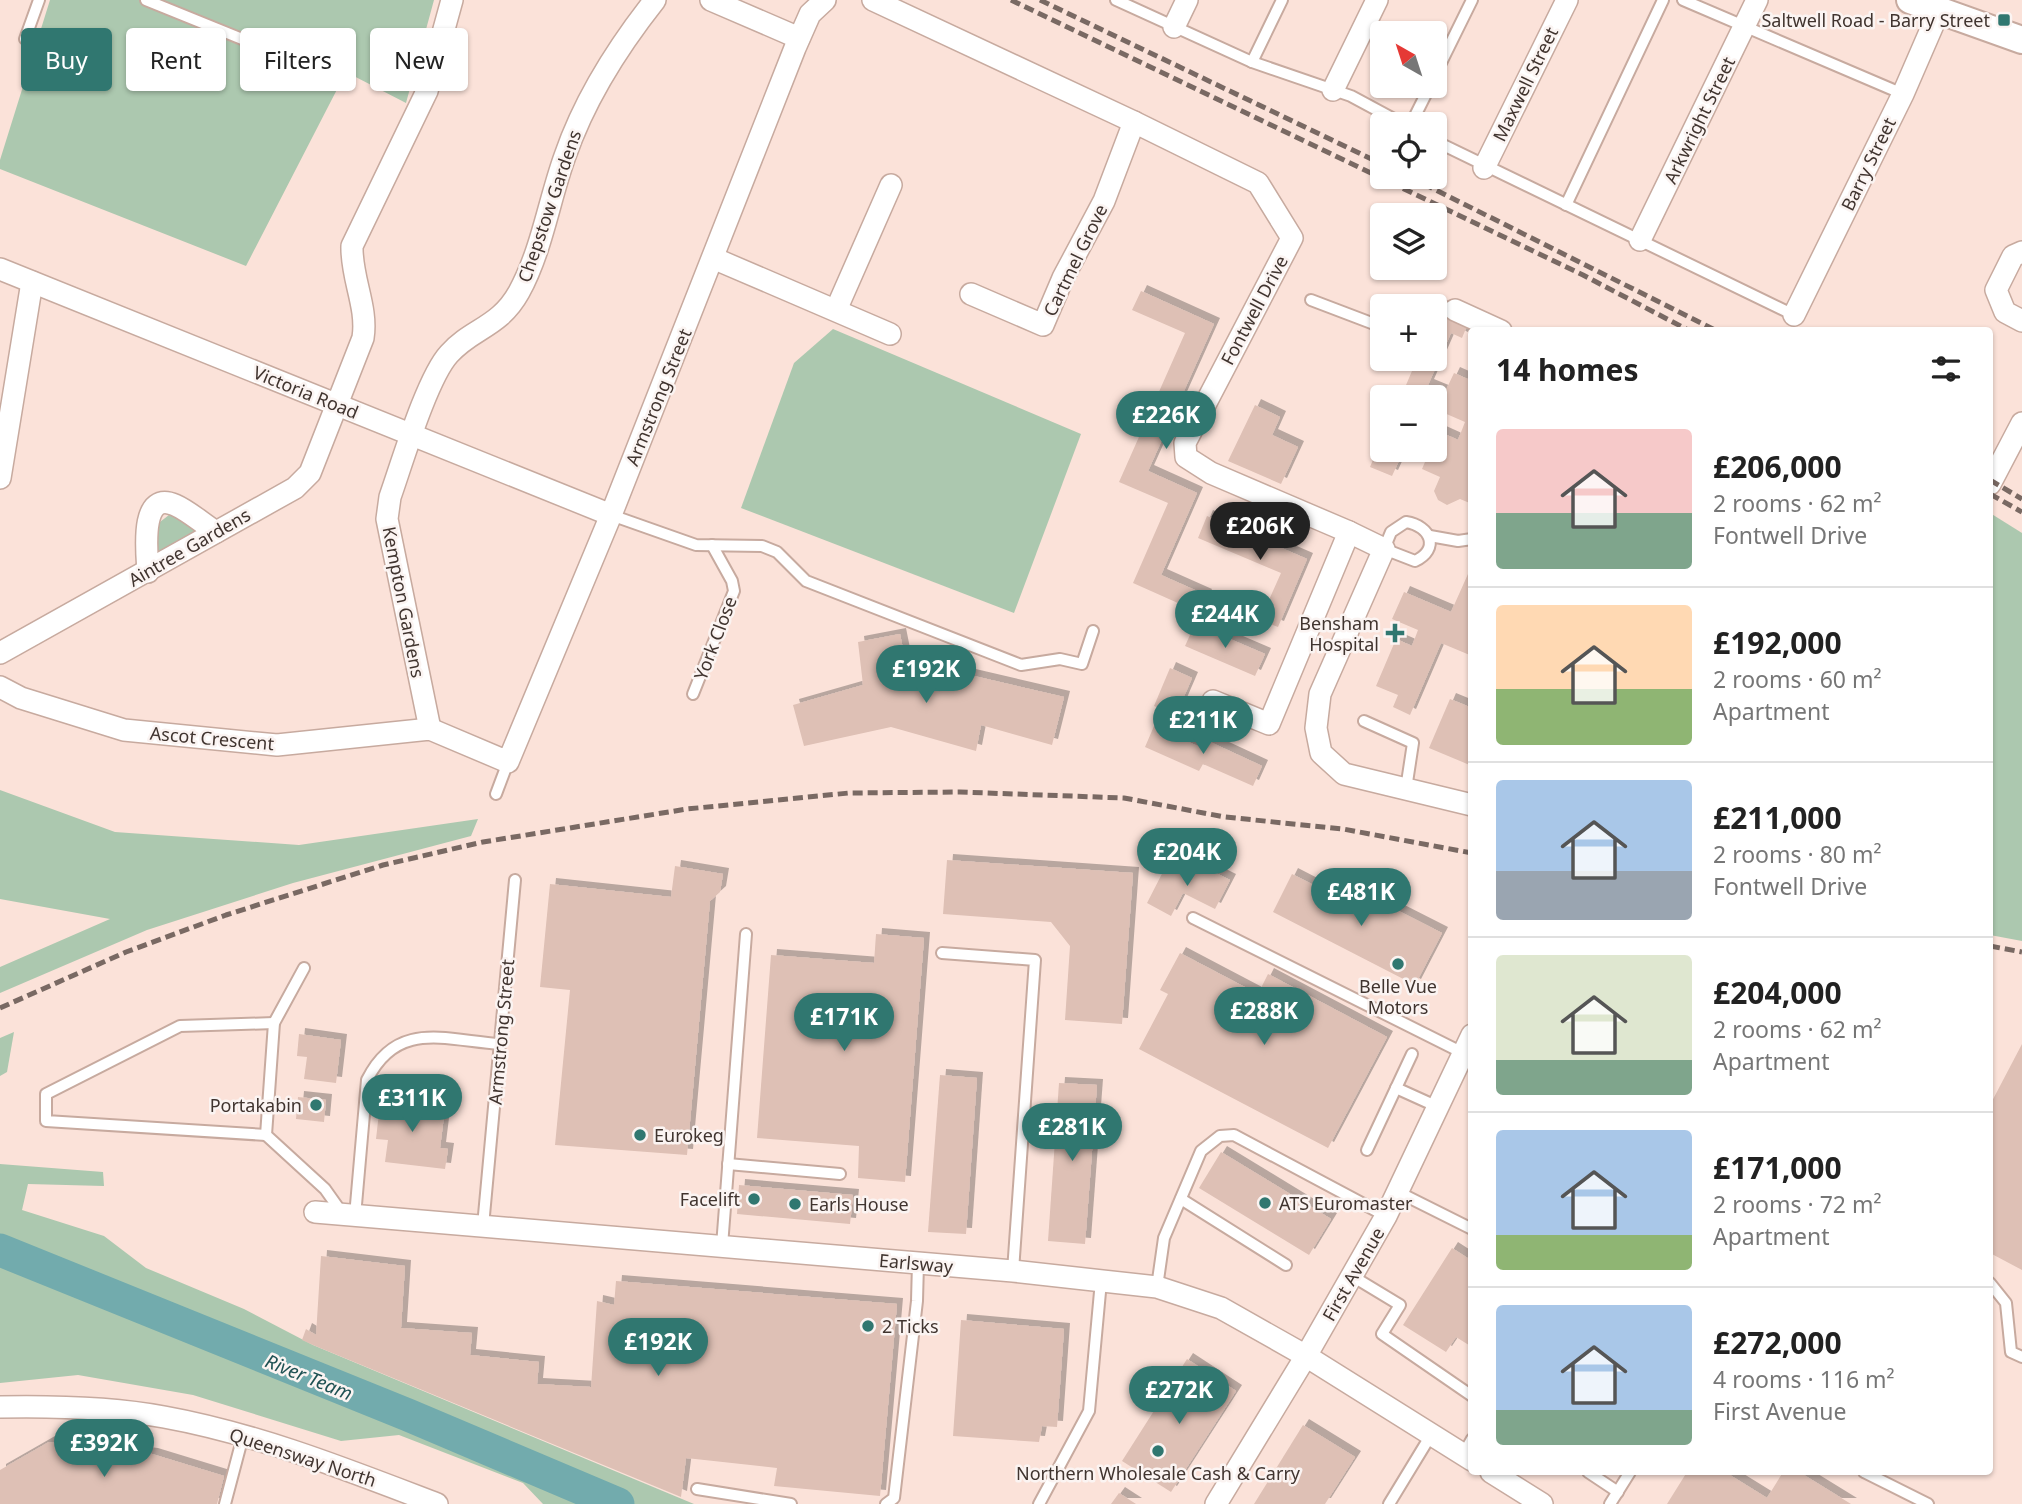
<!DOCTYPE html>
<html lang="en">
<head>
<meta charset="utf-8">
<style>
  body { margin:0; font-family:"Noto Sans",sans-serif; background:#f2f2f2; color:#222; height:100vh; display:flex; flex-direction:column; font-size:26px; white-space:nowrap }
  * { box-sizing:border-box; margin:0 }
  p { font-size:23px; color:#767676 }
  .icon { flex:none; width:38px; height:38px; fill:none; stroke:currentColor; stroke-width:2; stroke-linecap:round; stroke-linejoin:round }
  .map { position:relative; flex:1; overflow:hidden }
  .sheet { position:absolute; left:1468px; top:327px; width:525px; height:1148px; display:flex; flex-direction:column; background:#fff; border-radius:7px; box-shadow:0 2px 5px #0004 }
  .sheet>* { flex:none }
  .top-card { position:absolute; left:21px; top:28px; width:665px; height:63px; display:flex; gap:14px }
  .needle { width:46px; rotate:321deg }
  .fabs { position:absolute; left:1370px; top:21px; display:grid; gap:14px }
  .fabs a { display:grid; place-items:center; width:77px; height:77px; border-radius:7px; background:#fff; box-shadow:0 2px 5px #0004; font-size:35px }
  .price { position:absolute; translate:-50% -60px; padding:0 16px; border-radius:24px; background:#307770; color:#fff; font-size:23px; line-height:46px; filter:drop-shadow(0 2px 4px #0008) }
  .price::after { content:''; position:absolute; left:50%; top:42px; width:21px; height:16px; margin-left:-10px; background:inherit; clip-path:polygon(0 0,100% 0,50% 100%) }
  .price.on { background:#222; color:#fff }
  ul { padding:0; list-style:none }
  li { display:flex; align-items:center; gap:21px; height:175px; padding:0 28px }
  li+li { border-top:2px solid #e0e0e0 }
  li span { display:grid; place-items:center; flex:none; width:196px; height:140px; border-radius:7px; color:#555 }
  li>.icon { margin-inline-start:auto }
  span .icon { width:84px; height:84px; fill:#fffc; stroke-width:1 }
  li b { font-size:30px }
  h2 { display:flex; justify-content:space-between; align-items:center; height:84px; padding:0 28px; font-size:30px }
  .pill { padding:0 24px; border-radius:7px; background:#fff; box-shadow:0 2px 5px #0004; font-size:24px; line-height:63px }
  .pill.on { background:#307770; color:#fff }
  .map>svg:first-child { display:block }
  .green { fill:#acc8af }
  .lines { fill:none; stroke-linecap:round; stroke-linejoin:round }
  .river { stroke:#72abad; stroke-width:33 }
  .building { fill:#dec0b5; filter:url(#shadow) }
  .service-casing { stroke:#c7aa9f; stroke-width:14 }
  .minor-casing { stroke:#c7aa9f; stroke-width:24 }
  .tertiary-casing { stroke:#c7aa9f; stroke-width:30 }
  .service { stroke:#fff; stroke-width:10 }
  .minor { stroke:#fff; stroke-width:21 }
  .tertiary { stroke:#fff; stroke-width:26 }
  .rail { stroke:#796963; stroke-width:5; stroke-dasharray:10 5; stroke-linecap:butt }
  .poi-dot { fill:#307770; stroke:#fbf4f2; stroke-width:2.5 }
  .labels { text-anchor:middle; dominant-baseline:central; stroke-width:5; stroke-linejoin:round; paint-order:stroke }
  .poi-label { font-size:18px; fill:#40342f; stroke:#fbf4f2; text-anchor:end }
  .street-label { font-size:18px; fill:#40342f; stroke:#fbf4f2 }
  .water-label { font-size:19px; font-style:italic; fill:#1f5153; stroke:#fbf4f2 }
</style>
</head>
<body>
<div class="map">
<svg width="2022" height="1504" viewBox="0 0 2022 1504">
  <defs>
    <filter id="shadow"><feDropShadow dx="6" dy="-6" stdDeviation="0" flood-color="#0004"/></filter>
  </defs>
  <rect width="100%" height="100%" fill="#fbe2d9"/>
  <g class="green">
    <polygon points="50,0 434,0 406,103 346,72 246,266 0,169 0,160"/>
    <polygon points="833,329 1081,434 1014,613 741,508 794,363"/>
    <polygon points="1990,513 2022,533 2022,941 1990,935"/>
    <polygon points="169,515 183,519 200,534 164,556 154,547 156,525"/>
    <polygon points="0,790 115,832 299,845 478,819 471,836 293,883 147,930 0,993 0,967 110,919 0,899"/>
    <polygon points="14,1032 7,1072 0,1076 0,1038"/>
    <polygon points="0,1164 103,1172 104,1186 28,1184 22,1210 104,1236 146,1268 244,1309 313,1345 694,1504 543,1504 523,1483 399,1435 341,1441 193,1395 78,1375 0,1383"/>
  </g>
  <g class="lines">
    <polyline class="river" points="0,1250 408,1415 618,1504"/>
  </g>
  <g class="building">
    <polygon points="1141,291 1214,324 1148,471 1197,493 1161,575 1206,595 1198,612 1133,583 1168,503 1119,482 1185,333 1132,310"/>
    <polygon points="1437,313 1467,326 1462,338 1451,333 1428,385 1445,392 1454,373 1472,381 1472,504 1460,499 1447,505 1438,500 1434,491 1440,477 1422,469 1430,450 1435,450 1438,431 1458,440 1465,422 1435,409 1435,397 1401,397 1417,359 1435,359"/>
    <polygon points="1255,405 1280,417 1272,435 1298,447 1281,484 1228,461"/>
    <polygon points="1382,438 1382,450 1404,450 1392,476 1370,467"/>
    <polygon points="1207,516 1307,559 1278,627 1260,620 1281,573 1198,538"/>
    <polygon points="1472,565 1472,656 1441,643 1410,715 1393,707 1398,695 1376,686 1396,639 1412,646 1418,630 1392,619 1404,592 1451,612"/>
    <polygon points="1195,624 1265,654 1255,676 1185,646"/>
    <polygon points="900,634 910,684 940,692 944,669 1064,697 1052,745 981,725 976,751 891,727 804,746 793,705 863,685 858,642"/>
    <polygon points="1170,668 1192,678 1176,715 1154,706"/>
    <polygon points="1450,699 1472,708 1472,766 1429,748"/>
    <polygon points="1154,726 1204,749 1208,741 1262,766 1253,786 1203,764 1199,771 1145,747"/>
    <polygon points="947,860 1133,873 1122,1024 1065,1020 1070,946 1051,922 943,914"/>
    <polygon points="1168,862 1193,874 1198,864 1230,880 1215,909 1183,893 1171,916 1147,903"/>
    <polygon points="675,866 723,874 720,892 710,901 687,1155 555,1145 570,990 540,987 550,884 671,897"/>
    <polygon points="1292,874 1362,910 1369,896 1442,933 1415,985 1273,912"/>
    <polygon points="876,934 924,938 905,1182 858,1178 859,1146 757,1138 771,955 874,963"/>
    <polygon points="1180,953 1258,994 1268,974 1387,1037 1328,1148 1139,1049 1168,994 1160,990"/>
    <polygon points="299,1034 341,1040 336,1083 304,1079 307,1057 297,1056"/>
    <polygon points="2022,1044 2022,1270 1990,1253 1990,1105"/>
    <polygon points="940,1075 977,1078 966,1234 928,1232"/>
    <polygon points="1059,1083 1097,1085 1085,1244 1048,1241"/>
    <polygon points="381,1095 390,1096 389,1102 445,1108 440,1148 448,1149 445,1169 385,1162 388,1140 376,1139"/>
    <polygon points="298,1097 326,1100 324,1122 296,1119"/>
    <polygon points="1221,1152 1331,1219 1309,1255 1199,1188"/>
    <polygon points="739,1185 853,1195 850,1224 737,1214"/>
    <polygon points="1452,1248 1472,1261 1472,1347 1456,1337 1446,1352 1403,1325"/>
    <polygon points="321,1256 405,1266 401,1328 472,1333 470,1355 539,1362 537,1384 591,1387 597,1301 614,1305 616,1281 897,1304 880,1496 774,1486 777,1468 686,1458 681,1497 313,1345 302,1340 306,1329 316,1335"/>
    <polygon points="961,1320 1064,1329 1057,1427 1042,1426 1039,1442 953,1436"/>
    <polygon points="1187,1359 1236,1391 1171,1492 1122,1461"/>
    <polygon points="1303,1425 1355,1457 1325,1504 1254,1504"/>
    <polygon points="49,1442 152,1454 224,1476 217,1504 0,1504 0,1470"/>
    <polygon points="1687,1472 1725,1472 1767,1498 1783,1472 1799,1472 1851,1504 1667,1504"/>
    <polygon points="1119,1493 1136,1504 1111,1504"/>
  </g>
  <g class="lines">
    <defs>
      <g id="service">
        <polyline points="146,0 306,65"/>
        <polyline points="1116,0 1252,62 1351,96 1403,124"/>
        <polyline points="1683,0 1903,94"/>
        <polyline points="25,39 39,0"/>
        <polyline points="1252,62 1282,0"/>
        <polyline points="1435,75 1472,0"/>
        <polyline points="1411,124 1430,86"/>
        <polyline points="1435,141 1794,315"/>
        <polyline points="1566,205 1663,0"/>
        <polyline points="1311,300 1382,327"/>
        <polyline points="1427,306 1432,303 1455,310"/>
        <polyline points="611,515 696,545 762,546 777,552 806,581 1021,665 1060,659 1082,664 1093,631"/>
        <path d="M1406,522C1431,526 1440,549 1415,561L1384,549L1391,532Z"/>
        <polyline points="1430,536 1458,541 1472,539"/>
        <polyline points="693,694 734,591 732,581 712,545"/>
        <polyline points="1364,721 1413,743 1406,789"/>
        <polyline points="496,794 508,762"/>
        <polyline points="1193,918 1463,1053"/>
        <polyline points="942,953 1035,960 1013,1271"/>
        <polyline points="304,968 274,1023 266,1135 325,1189 342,1213"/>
        <polyline points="1396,1088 1438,1107"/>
        <polyline points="266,1135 46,1121 46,1094 180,1026 274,1023"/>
        <polyline points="1367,1150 1412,1054"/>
        <polyline points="728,1164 840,1174"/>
        <polyline points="1398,1192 1472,1229"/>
        <polyline points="1181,1199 1286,1265"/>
        <path d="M355,1216L367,1080C397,1020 444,1040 500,1044"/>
        <polyline points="483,1226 515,880"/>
        <polyline points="722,1246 746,934"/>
        <polyline points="1352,1276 1400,1305 1382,1334 1472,1396"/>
        <polyline points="1990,1283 2006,1303 2011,1352 2022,1357"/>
        <polyline points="1157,1287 1164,1238 1201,1151 1220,1136 1234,1135 1386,1216"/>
        <polyline points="1463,1455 1472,1439"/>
        <polyline points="1588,1472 1618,1492"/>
        <polyline points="1864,1472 1928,1504"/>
        <polyline points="697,1489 791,1504"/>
        <polyline points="225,1504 243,1436"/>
        <polyline points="886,1504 894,1498 917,1301 918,1263"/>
        <polyline points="1039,1504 1089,1411 1101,1281"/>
        <polyline points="1389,1504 1431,1435"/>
        <polyline points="1610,1504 1630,1472"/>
      </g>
      <g id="minor">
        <polyline points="711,0 799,38"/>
        <polyline points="873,0 1134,122 1258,183 1292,238 1185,443 1186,457 1211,473 1349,532 1269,724 1213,701"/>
        <polyline points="1174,27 1187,0"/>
        <polyline points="1333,90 1377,0"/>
        <polyline points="1484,168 1567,0"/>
        <polyline points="1640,240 1757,0"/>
        <polyline points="2022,252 2013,256 1996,290 2005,312 2022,321"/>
        <polyline points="713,258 890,334"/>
        <polyline points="0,269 611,515"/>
        <polyline points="971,294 1043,325 1063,278 1104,201 1134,122"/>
        <polyline points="836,310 891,185"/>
        <polyline points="1455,310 1501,331"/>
        <polyline points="1794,315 1903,94 1939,11"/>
        <polyline points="0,478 32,282"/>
        <polyline points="1990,484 2022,423"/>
        <polyline points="1349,532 1384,549 1320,694 1316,728 1321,753 1344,774 1472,805"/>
        <path d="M148,572C147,554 139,489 175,505C189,511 203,524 216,532"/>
        <path d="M0,653L295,488L310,473L363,338C368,307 351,278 352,246L427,91L452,0"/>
        <polyline points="0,687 21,698 124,730 277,745 430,729 508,762 611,515 795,48 810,14 825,0"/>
        <path d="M430,729L387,519L390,497C402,463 427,378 449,354C472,328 499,328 519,292C542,250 549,200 565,156C585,98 617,48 655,0"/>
        <polyline points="315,1212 1013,1271 1157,1287 1221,1308 1306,1356 1472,1460"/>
        <path d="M0,1407C54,1406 110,1407 164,1417C258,1434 348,1470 437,1504"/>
        <polyline points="1491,1472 1542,1504"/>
        <polyline points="1216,1504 1306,1356 1386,1216 1472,1035"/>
      </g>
      <polyline id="tertiary" points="1910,0 2022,40"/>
    </defs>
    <use href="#service" class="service-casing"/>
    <use href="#minor" class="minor-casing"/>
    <use href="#tertiary" class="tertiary-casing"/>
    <use href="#service" class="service"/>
    <use href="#minor" class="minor"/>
    <use href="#tertiary" class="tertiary"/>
    <g class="rail">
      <polyline points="1011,0 1583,275 1690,331"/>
      <polyline points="1040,0 1382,164"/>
      <polyline points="1410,177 1717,331"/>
      <polyline points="1990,480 2022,499"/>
      <polyline points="1990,494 2022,512"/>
      <polyline points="1990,946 2022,952"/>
      <polyline points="0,1008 126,952 226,915 383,865 483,842 687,809 849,793 960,792 1124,798 1225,817 1343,829 1472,853"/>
    </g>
  </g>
  <g class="poi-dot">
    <rect x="1997" y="13" width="14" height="14" rx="3.5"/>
    <path d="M1391.5 622.5h7v7h7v7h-7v7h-7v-7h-7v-7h7z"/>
    <circle cx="1398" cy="964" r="7"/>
    <circle cx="316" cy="1105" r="7"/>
    <circle cx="640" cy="1135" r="7"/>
    <circle cx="754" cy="1199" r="7"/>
    <circle cx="1265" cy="1203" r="7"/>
    <circle cx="795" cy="1204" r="7"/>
    <circle cx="868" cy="1326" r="7"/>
    <circle cx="1158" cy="1451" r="7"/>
  </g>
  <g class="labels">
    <g class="poi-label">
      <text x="1990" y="20">Saltwell Road - Barry Street</text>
      <text x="1379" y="623">Bensham<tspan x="1379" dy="21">Hospital</tspan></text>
      <text x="1398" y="986" text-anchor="middle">Belle Vue<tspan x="1398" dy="21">Motors</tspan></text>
      <text x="302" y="1105">Portakabin</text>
      <text x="654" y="1135" text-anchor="start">Eurokeg</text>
      <text x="740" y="1199">Facelift</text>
      <text x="1279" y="1203" text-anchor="start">ATS Euromaster</text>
      <text x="809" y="1204" text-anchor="start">Earls House</text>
      <text x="882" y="1326" text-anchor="start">2 Ticks</text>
      <text x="1158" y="1473" text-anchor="middle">Northern Wholesale Cash &amp; Carry</text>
    </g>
    <g class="street-label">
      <text transform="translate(1525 84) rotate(-64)">Maxwell Street</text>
      <text transform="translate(1699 120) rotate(-64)">Arkwright Street</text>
      <text transform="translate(1868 164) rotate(-64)">Barry Street</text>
      <text transform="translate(549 206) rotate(-71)">Chepstow Gardens</text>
      <text transform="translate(1075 260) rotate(-64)">Cartmel Grove</text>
      <text transform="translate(1254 310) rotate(-62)">Fontwell Drive</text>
      <text transform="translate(306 392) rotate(22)">Victoria Road</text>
      <text transform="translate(658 397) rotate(-68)">Armstrong Street</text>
      <text transform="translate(189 547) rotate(-30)">Aintree Gardens</text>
      <text transform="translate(404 602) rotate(79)">Kempton Gardens</text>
      <text transform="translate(715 638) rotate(-69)">York Close</text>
      <text transform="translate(212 738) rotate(5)">Ascot Crescent</text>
      <text transform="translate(501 1032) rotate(-85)">Armstrong Street</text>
      <text transform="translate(916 1263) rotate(5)">Earlsway</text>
      <text transform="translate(1353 1274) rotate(-60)">First Avenue</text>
      <text transform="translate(303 1457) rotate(18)">Queensway North</text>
    </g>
    <g class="water-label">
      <text transform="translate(309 1377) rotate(22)">River Team</text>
    </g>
  </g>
</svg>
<div class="fabs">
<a><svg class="needle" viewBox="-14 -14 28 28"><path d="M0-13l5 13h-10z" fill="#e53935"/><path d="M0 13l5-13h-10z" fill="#767676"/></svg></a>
<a><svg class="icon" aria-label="locate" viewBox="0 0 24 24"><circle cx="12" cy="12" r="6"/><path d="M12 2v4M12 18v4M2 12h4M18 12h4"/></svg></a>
<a><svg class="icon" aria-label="layers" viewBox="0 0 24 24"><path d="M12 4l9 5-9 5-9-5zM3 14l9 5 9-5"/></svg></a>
<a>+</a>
<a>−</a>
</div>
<b class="price" style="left:1166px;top:451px">£226K</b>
<b class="price on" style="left:1260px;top:562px">£206K</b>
<b class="price" style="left:1225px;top:650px">£244K</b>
<b class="price" style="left:926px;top:705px">£192K</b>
<b class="price" style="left:1203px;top:756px">£211K</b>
<b class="price" style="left:1187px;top:888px">£204K</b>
<b class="price" style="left:1361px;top:928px">£481K</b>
<b class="price" style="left:1264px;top:1047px">£288K</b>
<b class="price" style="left:844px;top:1053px">£171K</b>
<b class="price" style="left:412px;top:1134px">£311K</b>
<b class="price" style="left:1072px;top:1163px">£281K</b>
<b class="price" style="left:658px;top:1378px">£192K</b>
<b class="price" style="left:1179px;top:1426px">£272K</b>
<b class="price" style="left:104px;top:1479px">£392K</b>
<div class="top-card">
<a class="pill on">Buy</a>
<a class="pill">Rent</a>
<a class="pill">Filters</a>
<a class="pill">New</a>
</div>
<section class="sheet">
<h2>14 homes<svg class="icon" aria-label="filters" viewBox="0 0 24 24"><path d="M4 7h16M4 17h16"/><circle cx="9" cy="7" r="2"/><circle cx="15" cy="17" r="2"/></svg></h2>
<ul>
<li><span style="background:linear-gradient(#f6c9c9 60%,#7fa58c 0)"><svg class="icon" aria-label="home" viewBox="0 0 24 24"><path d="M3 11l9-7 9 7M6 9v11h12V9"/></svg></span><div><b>£206,000</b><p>2 rooms · 62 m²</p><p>Fontwell Drive</p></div></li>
<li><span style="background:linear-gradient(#ffd9b3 60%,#8fb573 0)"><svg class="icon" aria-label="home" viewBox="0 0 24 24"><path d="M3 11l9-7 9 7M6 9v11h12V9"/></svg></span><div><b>£192,000</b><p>2 rooms · 60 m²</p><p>Apartment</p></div></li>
<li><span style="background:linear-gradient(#a9c7e8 65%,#9aa5b1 0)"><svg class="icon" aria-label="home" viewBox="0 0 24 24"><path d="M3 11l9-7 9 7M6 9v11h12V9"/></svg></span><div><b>£211,000</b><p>2 rooms · 80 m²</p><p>Fontwell Drive</p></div></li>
<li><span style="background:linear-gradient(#dfe7d0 75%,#7fa58c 0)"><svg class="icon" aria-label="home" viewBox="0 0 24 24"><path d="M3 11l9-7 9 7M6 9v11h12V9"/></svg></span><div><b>£204,000</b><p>2 rooms · 62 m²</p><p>Apartment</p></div></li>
<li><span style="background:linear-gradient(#a9c7e8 75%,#8fb573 0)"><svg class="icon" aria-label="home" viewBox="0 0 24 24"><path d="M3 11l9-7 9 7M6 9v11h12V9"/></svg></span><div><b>£171,000</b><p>2 rooms · 72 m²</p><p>Apartment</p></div></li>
<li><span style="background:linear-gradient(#a9c7e8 75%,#7fa58c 0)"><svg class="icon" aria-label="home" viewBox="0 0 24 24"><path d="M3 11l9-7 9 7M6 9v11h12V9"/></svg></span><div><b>£272,000</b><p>4 rooms · 116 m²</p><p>First Avenue</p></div></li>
</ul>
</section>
</div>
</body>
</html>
